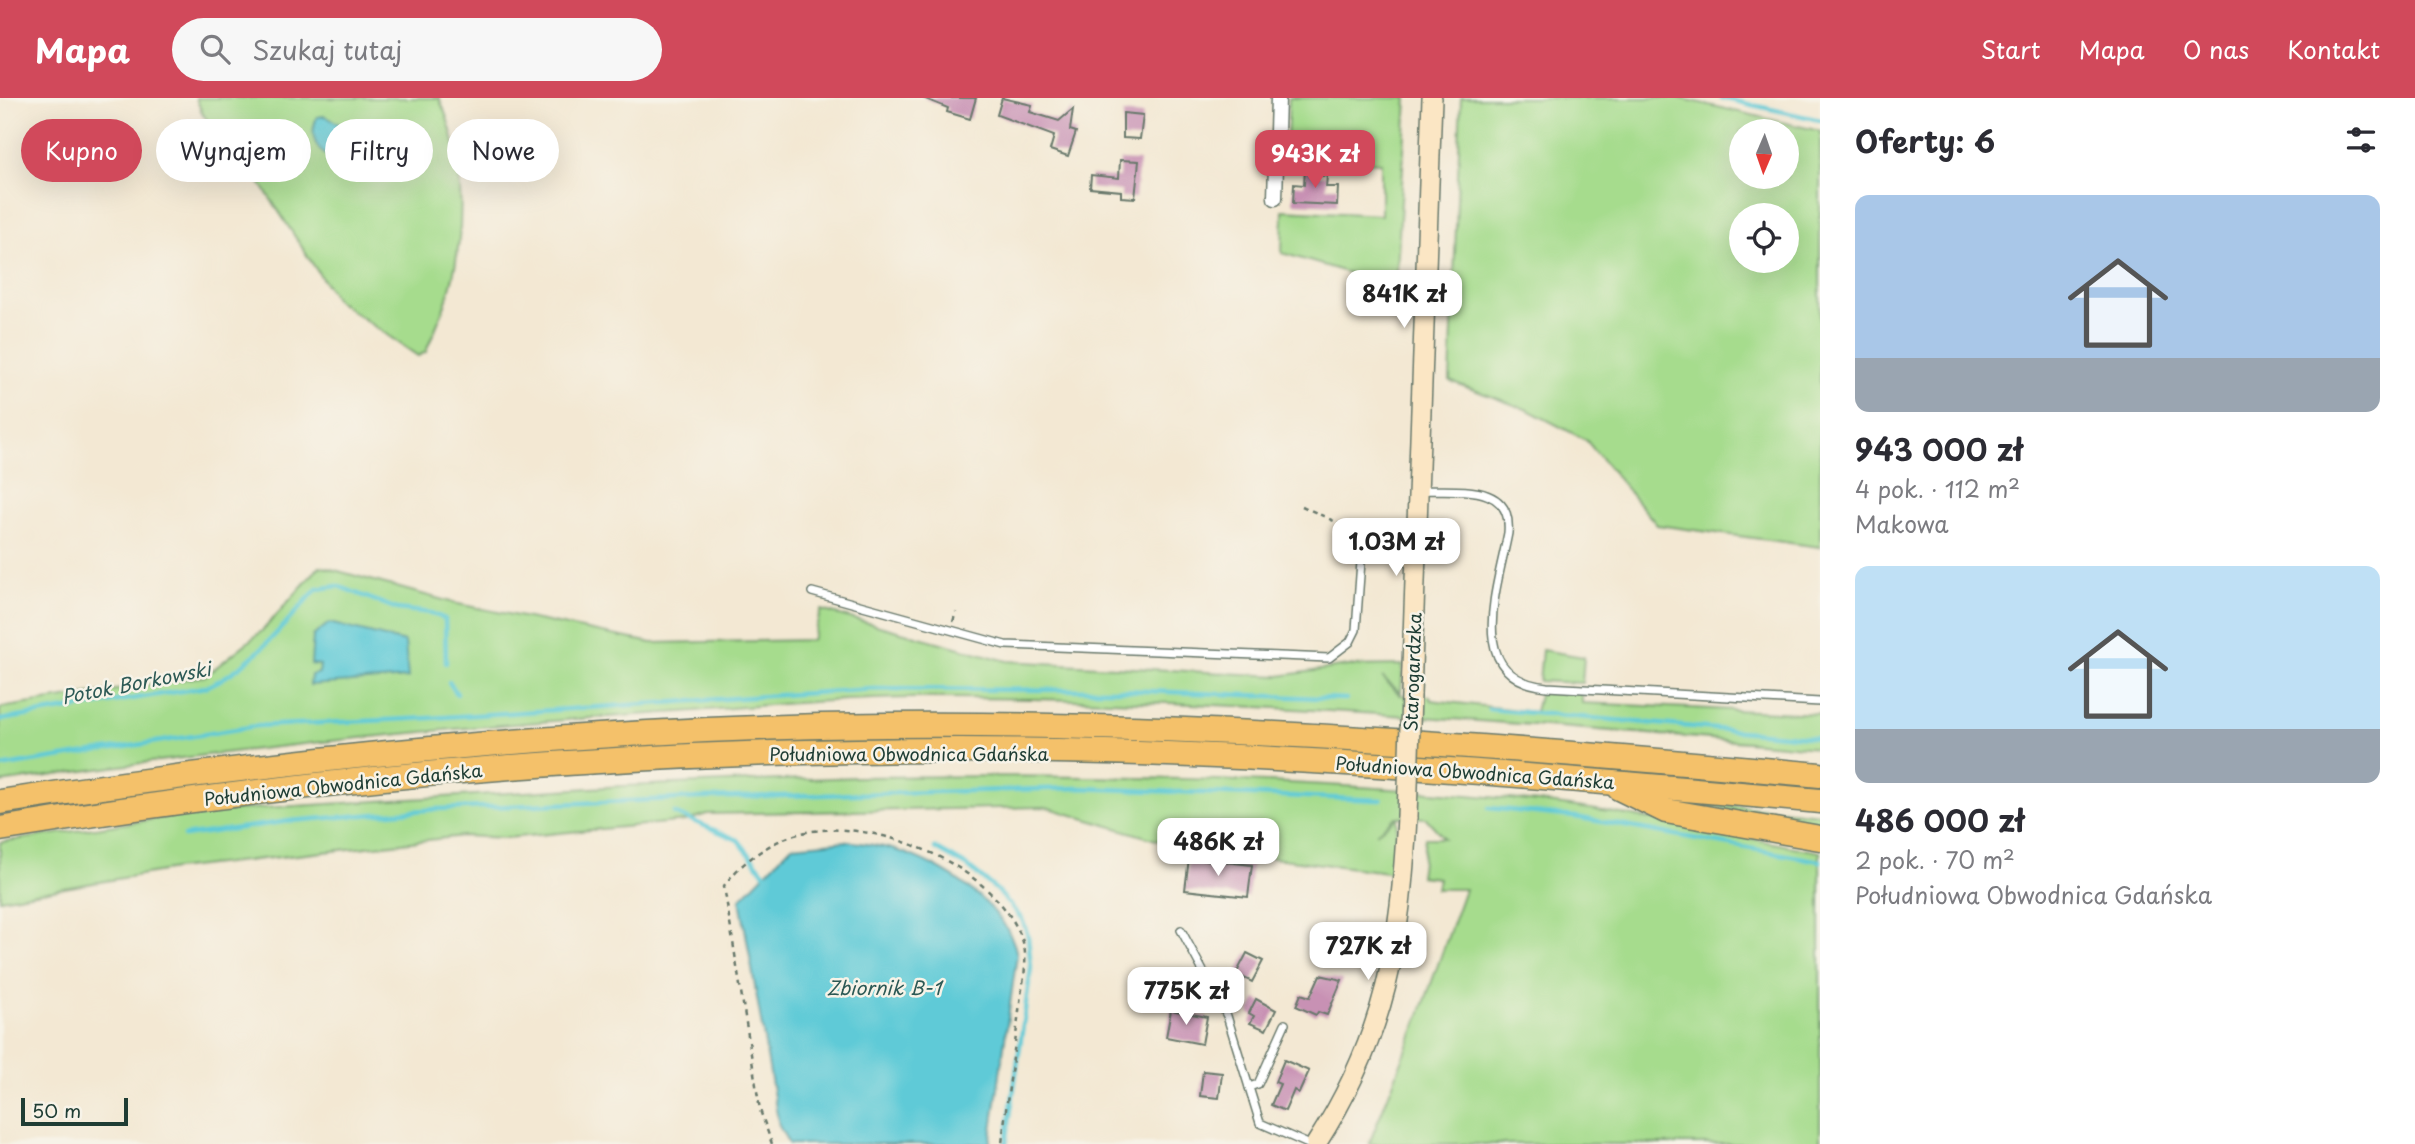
<!DOCTYPE html>
<html lang="pl">
<head>
<meta charset="utf-8">
<style>
  body { margin:0; font-family:"Playpen Sans",sans-serif; background:#f7f7f7; color:#2b2b33; height:100vh; display:flex; flex-direction:column; font-size:26px; white-space:nowrap }
  * { box-sizing:border-box; margin:0 }
  p { font-size:23px; color:#7c7c81 }
  .icon { flex:none; width:38px; height:38px; fill:none; stroke:currentColor; stroke-width:2; stroke-linecap:round; stroke-linejoin:round }
  .map { position:relative; flex:1; overflow:hidden }
  .side { display:flex; flex-direction:column; background:#fff; width:595px }
  .side>* { flex:none }
  .top-card { position:absolute; left:21px; top:21px; width:665px; height:63px; display:flex; gap:14px }
  .needle { width:46px; rotate:182deg }
  .controls { position:absolute; left:1729px; top:21px; display:grid; gap:14px }
  .controls a { display:grid; place-items:center; width:70px; height:70px; border-radius:50%; background:#fff; box-shadow:0 7px 28px #0002; font-size:35px }
  .scale { position:absolute; left:21px; bottom:18px; width:107px; box-sizing:border-box; padding-left:7px; border:4px solid #1f3d34; border-top:0; font-size:19px; line-height:24px; white-space:nowrap; color:#1f3d34; -webkit-text-stroke:5px #f7f3e8; paint-order:stroke }
  .price { position:absolute; translate:-50% -60px; padding:0 16px; border-radius:14px; background:#fff; color:#222; font-size:23px; line-height:46px; filter:drop-shadow(0 2px 4px #0008) }
  .price::after { content:''; position:absolute; left:50%; top:42px; width:21px; height:16px; margin-left:-10px; background:inherit; clip-path:polygon(0 0,100% 0,50% 100%) }
  .price.current { background:#d1495b; color:#fff }
  ul { padding:0; list-style:none }
  li { display:grid; align-content:center; gap:14px; height:371px; padding:0 35px }
  li span { display:grid; place-items:center; height:217px; border-radius:14px; color:#555 }
  li>.icon { margin-inline-start:auto }
  span .icon { width:126px; height:126px; fill:#fffc; stroke-width:1 }
  li b { font-size:30px }
  h2 { display:flex; justify-content:space-between; align-items:center; height:84px; padding:0 35px; font-size:30px }
  .chip { padding:0 24px; border-radius:32px; background:#fff; box-shadow:0 7px 28px #0002; font-size:24px; line-height:63px }
  .chip.current { background:#d1495b; color:#fff }
  header { display:flex; align-items:center; gap:42px; box-sizing:border-box; height:98px; padding:0 35px; background:#d1495b; color:#fff }
  header strong { font-size:33px }
  nav { display:flex; gap:38px; margin-inline-start:auto; font-size:24px }
  .search { width:490px; height:63px; background:#f7f7f7; display:flex; align-items:center; gap:18px; box-sizing:border-box; padding:0 24px; border-radius:38px; color:#7c7c81; font-size:26px }
  main { display:flex; flex:1; min-height:0 }
  .map>svg:first-child { display:block }
  .green { fill:#a6dc8d; stroke:#628c60; stroke-width:2; fill-rule:evenodd }
  .water { fill:#5ecad7; stroke:#3e8486; stroke-width:2 }
  .lines { fill:none; stroke-linecap:round; stroke-linejoin:round }
  .stream { stroke:#5ecad7; stroke-width:4.5 }
  .building { fill:#c891b4 }
  .lane-casing { stroke:#69796c; stroke-width:10 }
  .street-casing { stroke:#69796c; stroke-width:17 }
  .secondary-casing { stroke:#69796c; stroke-width:22 }
  .highway-casing { stroke:#69796c; stroke-width:27 }
  .path { stroke:#69796c; stroke-width:2.5; stroke-dasharray:5 5; stroke-linecap:butt }
  .lane { stroke:#fff; stroke-width:7 }
  .street { stroke:#fff; stroke-width:14 }
  .secondary { stroke:#fbe6c4; stroke-width:19 }
  .highway { stroke:#f4c16b; stroke-width:24 }
  .secondary-bridge-casing { stroke:#69796c; stroke-width:22; stroke-linecap:butt }
  .secondary-bridge { stroke:#fbe6c4; stroke-width:19 }
  .labels { text-anchor:middle; dominant-baseline:central; stroke-width:5; stroke-linejoin:round; paint-order:stroke }
  .street-label { font-size:18px; fill:#1f3d34; stroke:#f7f3e8 }
  .water-label { font-size:19px; font-style:italic; fill:#2c5955; stroke:#f7f3e8 }
</style>
</head>
<body>
<header>
<strong>Mapa</strong>
<div class="search"><svg class="icon" aria-label="search" viewBox="0 0 24 24"><circle cx="10" cy="10" r="6"/><path d="M15 15l6 6"/></svg>Szukaj tutaj</div>
<nav><a>Start</a><a>Mapa</a><a>O nas</a><a>Kontakt</a></nav>
</header>
<main>
<div class="map">
<svg width="1820" height="1046" viewBox="0 0 1820 1046">
  <rect width="100%" height="100%" fill="#f7f3e8"/>
  <filter id="ink" filterUnits="userSpaceOnUse"><feTurbulence type="fractalNoise" baseFrequency=".0143" numOctaves="2"/><feDisplacementMap in="SourceGraphic" scale="14" xChannelSelector="R" yChannelSelector="G"/><feConvolveMatrix kernelMatrix="1 2 1 2 8 2 1 2 1" color-interpolation-filters="sRGB"/></filter>
  <filter id="wash" filterUnits="userSpaceOnUse"><feTurbulence type="fractalNoise" baseFrequency=".00686" numOctaves="4" result="noise"/><feDisplacementMap in="SourceGraphic" scale="28" xChannelSelector="R" yChannelSelector="G"/><feGaussianBlur stdDeviation="1.57" result="paint"/><feColorMatrix in="noise" values="0 0 0 0 0 0 0 0 0 0 0 0 0 0 0 0 0 1.4 0 .05"/><feComposite in="paint" operator="in"/></filter>
  <g filter="url(#wash)">
    <rect width="100%" height="100%" fill="#f3e8d3"/>
    <g class="green">
      <path d="M196,0H439C466,58 466,137 448,198C442,217 433,235 426,254L418,258L336,202L248,66L203,17Z"/>
      <polygon points="1289,0 1407,0 1396,189 1282,155 1283,112 1381,117 1381,65 1286,59"/>
      <path d="M1461,0H1679L1820,33V449L1657,427L1586,342L1528,312L1450,283ZM1741,33H1787V79H1741ZM1741,117H1787V163H1741Z"/>
      <path d="M320,468L458,506L652,545L812,542L821,512L1007,563L1279,578L1348,568L1403,567L1401,595L1382,579L1400,597L1430,598L1431,602L1535,614L1540,593L1582,595V605L1820,616V650C1518,625 1217,599 913,600C831,601 748,609 666,615C442,629 221,652 0,685V610L205,578L263,532Z"/>
      <polygon points="1542,552 1584,559 1582,585 1539,583"/>
      <path d="M858,679C1084,676 1314,680 1539,704C1633,715 1727,737 1820,754V1046H1369L1417,925L1465,791H1436L1438,780L1420,778L1425,740H1444L1426,720L1396,719L1376,735L1397,720L1396,775L1176,748L1046,709L707,716L686,723L506,740L463,738L175,771L0,801V744L196,715L246,711L623,688Z"/>
      <polygon points="1677,702 1820,716 1820,730"/>
    </g>
    <g class="water">
      <path d="M325,18L360,38L363,52L358,67C330,66 304,49 317,19Z"/>
      <polygon points="329,525 405,544 408,580 310,587 311,577 319,575 320,567 311,566 313,538"/>
      <path d="M847,743C863,746 880,747 895,752C941,765 1008,808 1017,857L990,1046H789L779,1028L740,801L792,748Z"/>
    </g>
    <g class="lines">
      <g class="stream">
        <polyline points="1721,0 1820,22"/>
        <polyline points="449,584 457,596"/>
        <polyline points="1489,611 1820,640"/>
        <path d="M0,622L206,589C251,570 284,526 317,491L338,488L397,511L431,515L445,521L446,565"/>
        <polyline points="0,669 256,628 430,620 873,591 1121,592 1346,601"/>
        <polyline points="1489,710 1575,719 1820,763"/>
        <polyline points="674,715 738,742 765,776"/>
        <polyline points="184,738 290,723 438,711 701,700 1080,690 1381,702"/>
        <polyline points="935,750 967,768 998,793 1022,821 1028,838 1031,870 1006,1046"/>
      </g>
    </g>
    <g id="blocks">
      <g class="building">
        <polygon points="923,0 976,0 970,21 947,14 948,10"/>
        <polygon points="1002,0 1032,7 1030,14 1059,23 1073,11 1070,32 1076,34 1068,58 1050,52 1054,38 997,17"/>
        <polygon points="1123,15 1143,17 1140,41 1123,40"/>
        <polygon points="1120,62 1139,63 1135,100 1121,99 1121,93 1090,90 1091,77 1119,80"/>
        <polygon points="1305,71 1317,72 1317,77 1327,78 1326,89 1338,89 1337,107 1293,105 1294,86 1304,87"/>
        <polygon points="1189,760 1252,767 1248,799 1185,792"/>
        <polygon points="1247,855 1263,863 1252,884 1236,876"/>
        <polygon points="1320,877 1342,882 1327,917 1318,914 1316,917 1296,908 1301,896 1310,899"/>
        <polygon points="1256,901 1276,912 1266,932 1250,925 1254,918 1249,915"/>
        <polygon points="1171,912 1207,919 1202,946 1166,939"/>
        <polygon points="1284,962 1309,973 1299,995 1294,992 1285,1013 1271,1007 1280,986 1275,984"/>
        <polygon points="1203,973 1222,975 1219,1000 1200,998"/>
      </g>
    </g>
  </g>
  <g filter="url(#ink)">
    <use href="#blocks" fill-opacity="0" stroke="#69796c" stroke-width="2"/>
    <g class="lines">
      <defs>
        <g id="lane">
          <path d="M1420,392C1455,394 1513,383 1508,435C1498,489 1463,581 1547,589L1820,604"/>
          <polyline points="812,494 1005,547 1329,560 1350,544 1356,532 1363,436 1381,426 1417,426"/>
          <polyline points="1181,832 1227,918 1260,1025 1308,1046"/>
          <polyline points="1249,989 1258,986 1285,926"/>
        </g>
        <polyline id="street" points="1275,100 1278,0"/>
        <g id="secondary">
          <polyline points="1411,597 1432,0"/>
          <path d="M1316,1046C1387,935 1400,848 1407,719"/>
        </g>
        <g id="highway">
          <polyline points="1619,690 1666,713 1820,740"/>
          <path d="M0,704C293,659 589,630 886,627C1199,624 1509,649 1820,677"/>
          <path d="M0,731C316,678 638,652 959,652C1247,652 1534,677 1820,703"/>
        </g>
      </defs>
      <use href="#lane" class="lane-casing"/>
      <use href="#street" class="street-casing"/>
      <use href="#secondary" class="secondary-casing"/>
      <use href="#highway" class="highway-casing"/>
      <g class="path">
        <polyline points="1302,408 1353,432"/>
        <polyline points="953,524 956,514"/>
        <path d="M772,1046L760,1012L724,788C740,764 774,741 802,735C875,718 994,767 1022,841C1029,860 1023,883 1020,904C1015,951 1007,998 1002,1046"/>
      </g>
      <use href="#lane" class="lane"/>
      <use href="#street" class="street"/>
      <use href="#secondary" class="secondary"/>
      <use href="#highway" class="highway"/>
      <defs>
        <polyline id="secondary-bridge" points="1407,719 1411,597"/>
      </defs>
      <use href="#secondary-bridge" class="secondary-bridge-casing"/>
      <use href="#secondary-bridge" class="secondary-bridge"/>
    </g>
  </g>
  <g class="labels">
    <g class="street-label">
      <text transform="translate(1412 574) rotate(-88)">Starogardzka</text>
      <text x="909" y="655">Południowa Obwodnica Gdańska</text>
      <text transform="translate(1475 674) rotate(4)">Południowa Obwodnica Gdańska</text>
      <text transform="translate(343 686) rotate(-6)">Południowa Obwodnica Gdańska</text>
    </g>
    <g class="water-label">
      <text transform="translate(136 584) rotate(-11)">Potok Borkowski</text>
      <text x="884" y="889">Zbiornik B-1</text>
    </g>
  </g>
</svg>
<div class="controls">
<a><svg class="needle" viewBox="-14 -14 28 28"><path d="M0-13l5 13h-10z" fill="#e53935"/><path d="M0 13l5-13h-10z" fill="#7c7c81"/></svg></a>
<a><svg class="icon" aria-label="locate" viewBox="0 0 24 24"><circle cx="12" cy="12" r="6"/><path d="M12 2v4M12 18v4M2 12h4M18 12h4"/></svg></a>
</div>
<div class="scale">50 m</div>
<b class="price current" style="left:1315px;top:92px">943K zł</b>
<b class="price" style="left:1404px;top:232px">841K zł</b>
<b class="price" style="left:1396px;top:480px">1.03M zł</b>
<b class="price" style="left:1218px;top:780px">486K zł</b>
<b class="price" style="left:1368px;top:884px">727K zł</b>
<b class="price" style="left:1186px;top:929px">775K zł</b>
<div class="top-card">
<a class="chip current">Kupno</a>
<a class="chip">Wynajem</a>
<a class="chip">Filtry</a>
<a class="chip">Nowe</a>
</div>
</div>
<section class="side">
<h2>Oferty: 6<svg class="icon" aria-label="filters" viewBox="0 0 24 24"><path d="M4 7h16M4 17h16"/><circle cx="9" cy="7" r="2"/><circle cx="15" cy="17" r="2"/></svg></h2>
<ul>
<li><span style="background:linear-gradient(#a9c7e8 75%,#9aa5b1 0)"><svg class="icon" aria-label="home" viewBox="0 0 24 24"><path d="M3 11l9-7 9 7M6 9v11h12V9"/></svg></span><div><b>943 000 zł</b><p>4 pok. · 112 m²</p><p>Makowa</p></div></li>
<li><span style="background:linear-gradient(#bfe0f5 75%,#9aa5b1 0)"><svg class="icon" aria-label="home" viewBox="0 0 24 24"><path d="M3 11l9-7 9 7M6 9v11h12V9"/></svg></span><div><b>486 000 zł</b><p>2 pok. · 70 m²</p><p>Południowa Obwodnica Gdańska</p></div></li>
</ul>
</section>
</main>
</body>
</html>
